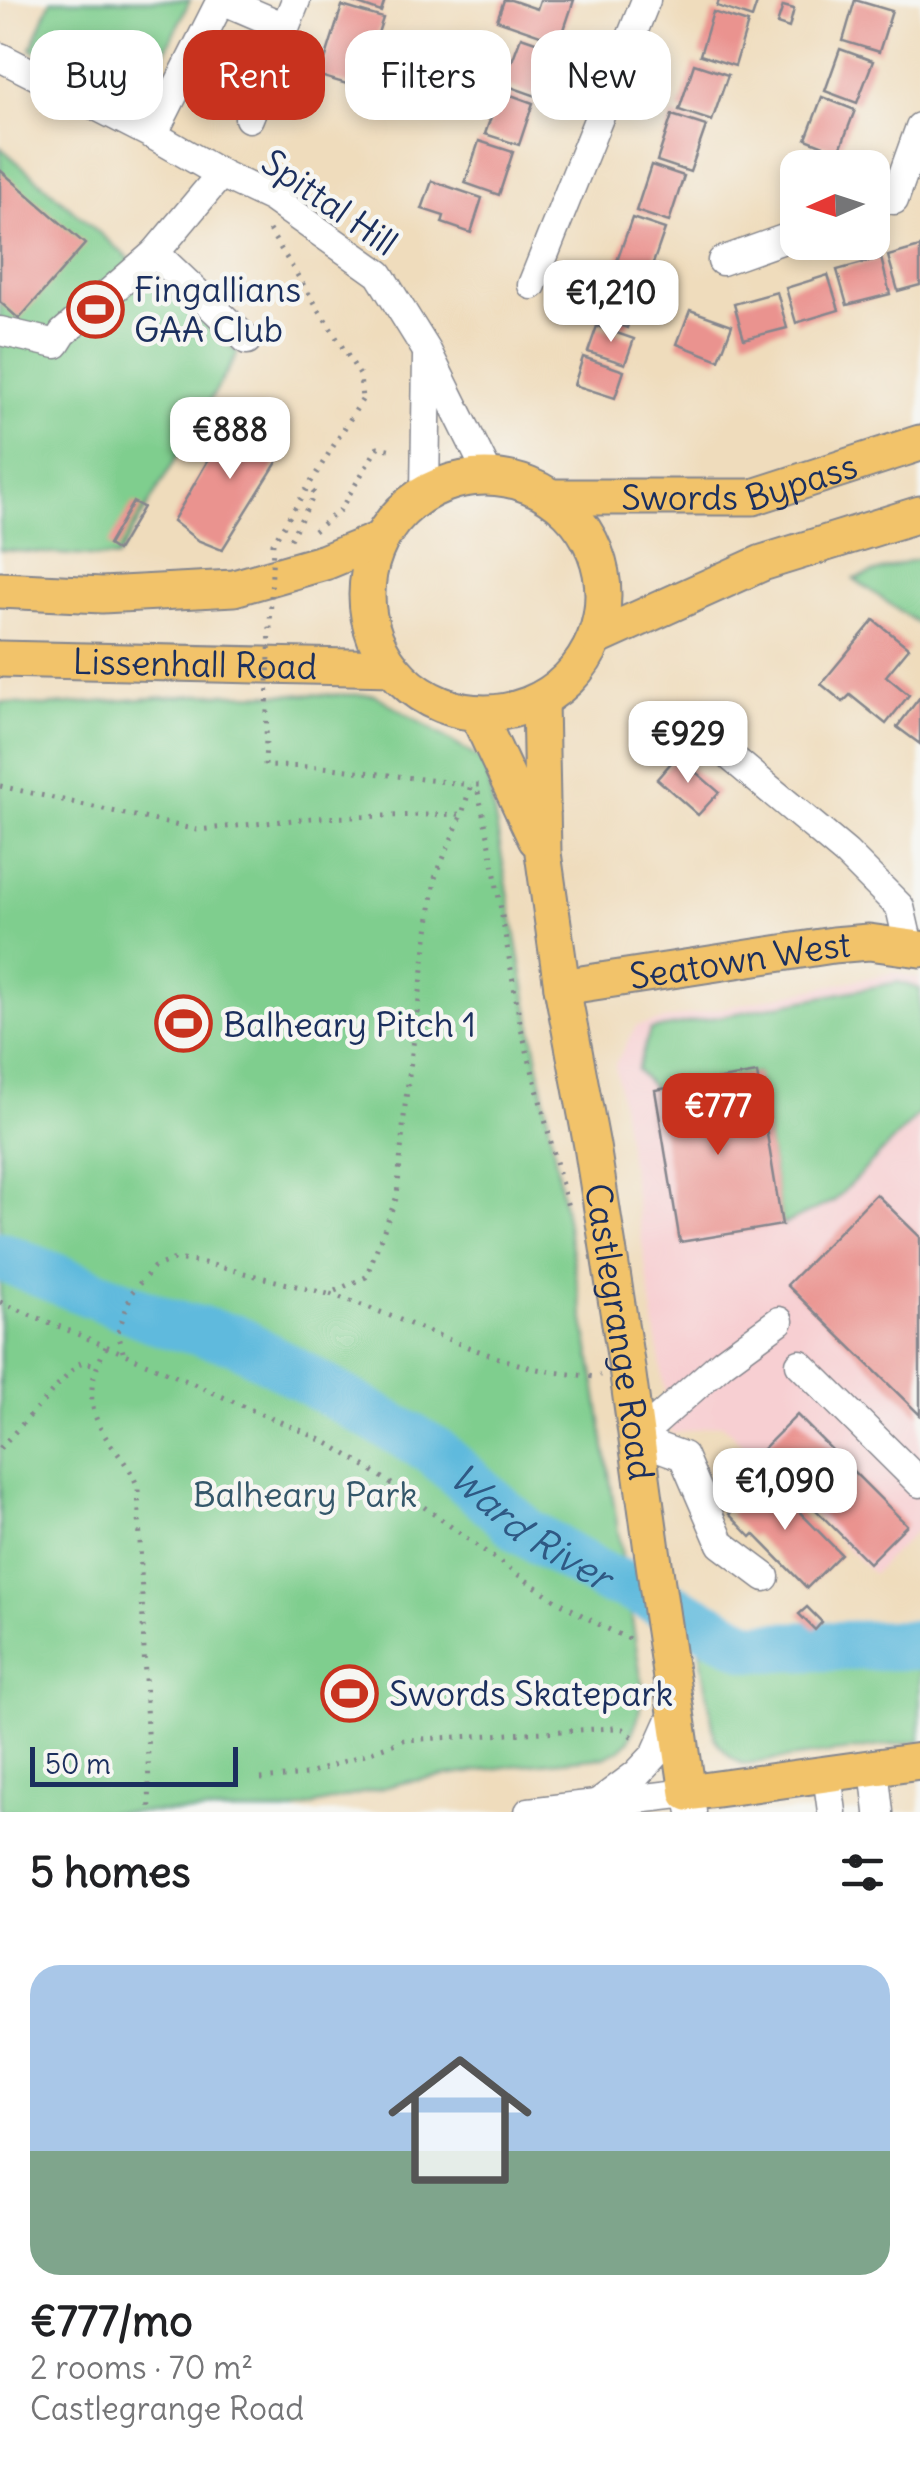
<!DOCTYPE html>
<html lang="en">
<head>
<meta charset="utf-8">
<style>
  body { margin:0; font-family:Delius,sans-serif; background:#f6f6f6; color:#202124; height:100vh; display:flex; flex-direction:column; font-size:38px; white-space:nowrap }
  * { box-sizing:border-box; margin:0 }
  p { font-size:32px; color:#757577 }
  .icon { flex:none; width:55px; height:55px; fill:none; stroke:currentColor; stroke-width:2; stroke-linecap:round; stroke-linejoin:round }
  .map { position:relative; height:1812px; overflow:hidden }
  .details { display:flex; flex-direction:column; background:#fff; flex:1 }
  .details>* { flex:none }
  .top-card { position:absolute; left:30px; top:30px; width:860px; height:90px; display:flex; gap:20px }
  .needle { width:65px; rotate:267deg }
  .buttons { position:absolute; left:780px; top:150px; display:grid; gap:20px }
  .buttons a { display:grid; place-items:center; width:110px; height:110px; border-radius:20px; background:#fff; box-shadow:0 5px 15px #0003; font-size:50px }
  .scale { position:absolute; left:30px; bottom:25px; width:208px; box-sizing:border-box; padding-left:10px; border:5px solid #1b2f5e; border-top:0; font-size:28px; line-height:35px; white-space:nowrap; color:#1b2f5e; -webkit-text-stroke:8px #f6f6f2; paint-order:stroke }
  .price { position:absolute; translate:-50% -85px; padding:0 22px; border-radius:20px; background:#fff; color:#222; font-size:32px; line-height:65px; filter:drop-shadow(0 2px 5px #0008) }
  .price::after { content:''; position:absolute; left:50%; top:60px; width:30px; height:22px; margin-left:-15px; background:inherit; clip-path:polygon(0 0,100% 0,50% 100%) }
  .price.active { background:#c8321e; color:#fff }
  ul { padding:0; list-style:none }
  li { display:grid; align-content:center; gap:20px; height:530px; padding:0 30px }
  li span { display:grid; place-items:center; height:310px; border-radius:30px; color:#555 }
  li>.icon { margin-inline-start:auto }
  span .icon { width:180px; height:180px; fill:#fffc; stroke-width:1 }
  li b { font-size:42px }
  h2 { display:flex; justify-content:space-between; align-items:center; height:120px; padding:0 30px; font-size:42px }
  .tag { padding:0 35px; border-radius:30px; background:#fff; box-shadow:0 5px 15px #0003; font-size:35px; line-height:90px }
  .tag.active { background:#c8321e; color:#fff }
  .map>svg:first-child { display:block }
  .built { fill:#f7cfd2 }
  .green { fill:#7fce8e; stroke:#4d7e76; stroke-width:2.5 }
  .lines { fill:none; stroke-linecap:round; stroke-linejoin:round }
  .river { stroke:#5fbadd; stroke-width:50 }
  .building { fill:#ea938f }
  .minor-casing { stroke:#85868d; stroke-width:31 }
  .major-casing { stroke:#85868d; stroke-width:39 }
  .path { stroke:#85868d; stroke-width:5; stroke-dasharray:2.5 8; stroke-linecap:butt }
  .minor { stroke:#fff; stroke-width:28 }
  .major { stroke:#f2c36a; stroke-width:35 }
  .path-bridge { stroke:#85868d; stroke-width:5; stroke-dasharray:2.5 8; stroke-linecap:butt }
  .labels { text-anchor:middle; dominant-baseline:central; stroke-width:9; stroke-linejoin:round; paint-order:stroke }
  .street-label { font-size:35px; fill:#1b2f5e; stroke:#f6f6f2 }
  .poi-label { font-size:35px; fill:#1b2f5e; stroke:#f6f6f2; text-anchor:start }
  .park-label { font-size:35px; fill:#34576a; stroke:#f6f6f2 }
  .water-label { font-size:38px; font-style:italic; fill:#2f5984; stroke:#f6f6f2 }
</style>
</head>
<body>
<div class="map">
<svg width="920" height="1812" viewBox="0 0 920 1812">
  <rect width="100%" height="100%" fill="#f6f6f2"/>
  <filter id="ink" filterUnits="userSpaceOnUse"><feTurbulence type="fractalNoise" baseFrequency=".01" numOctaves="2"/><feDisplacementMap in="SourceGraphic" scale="20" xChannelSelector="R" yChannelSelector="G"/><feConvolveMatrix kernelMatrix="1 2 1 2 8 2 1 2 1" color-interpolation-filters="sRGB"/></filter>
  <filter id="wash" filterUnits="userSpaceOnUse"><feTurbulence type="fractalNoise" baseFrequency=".0048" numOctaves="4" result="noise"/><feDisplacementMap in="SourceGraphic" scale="40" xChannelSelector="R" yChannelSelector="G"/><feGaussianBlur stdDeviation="2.25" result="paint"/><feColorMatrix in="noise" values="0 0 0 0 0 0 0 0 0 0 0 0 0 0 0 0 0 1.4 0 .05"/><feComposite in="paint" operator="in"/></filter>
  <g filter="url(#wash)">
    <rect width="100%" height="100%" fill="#efdcbc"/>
    <polygon class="built" points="894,972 920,979 920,1527 873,1574 722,1424 671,1434 615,1064 636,1026"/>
    <g class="green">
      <polygon points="51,0 190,0 143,97 123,99 31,49"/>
      <polygon points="0,147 238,353 117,558 0,550"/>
      <polygon points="920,558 920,625 854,579"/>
      <polygon points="213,694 375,695 485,762 594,1377 643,1690 638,1718 629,1740 619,1750 604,1757 519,1765 406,1782 287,1812 0,1812 0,702 42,706"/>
      <polygon points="898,982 920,989 920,1113 834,1201 782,1225 757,1073 655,1090 637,1070 650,1030"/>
      <path d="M691,1597L754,1636L810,1639L825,1622L901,1632L920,1633V1741L743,1764C730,1759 722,1749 715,1738Z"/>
    </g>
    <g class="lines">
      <path class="river" id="s1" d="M0,1256L167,1323L237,1340L433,1450L524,1531L606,1579L627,1585L750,1647L920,1645"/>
    </g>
    <g id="blocks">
      <g class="building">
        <polygon points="347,0 385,0 381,12"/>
        <polygon points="504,0 511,0 537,9 540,0 574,0 560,42 497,20"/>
        <polygon points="719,0 758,0 752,18 717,6"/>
        <polygon points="855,0 892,11 879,52 843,41"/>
        <polygon points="342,6 383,18 360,88 320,76"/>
        <polygon points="783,6 794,9 789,28 777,24"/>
        <polygon points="713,12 748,23 735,66 700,55"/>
        <polygon points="521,37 553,48 536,96 480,76 489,53 512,61"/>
        <polygon points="840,49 873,61 857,103 825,91"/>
        <polygon points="694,64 728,75 712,121 679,110"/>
        <polygon points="500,91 533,103 519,145 485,134"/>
        <polygon points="822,97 855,110 839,152 806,139"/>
        <polygon points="672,115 706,126 690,172 657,161"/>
        <polygon points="479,141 513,152 499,195 465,183"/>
        <polygon points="651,165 684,176 669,222 636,211"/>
        <polygon points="0,170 85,244 19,319 0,302"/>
        <polygon points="432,181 482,198 471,233 442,223 444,216 422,209"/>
        <polygon points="632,218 665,229 649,275 616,264"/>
        <polygon points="920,247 920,285 898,291 888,256"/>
        <polygon points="881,258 890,294 847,305 837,270"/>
        <polygon points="609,270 642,282 627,328 594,316"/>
        <polygon points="828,275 839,310 796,323 786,288"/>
        <polygon points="777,292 787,328 744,339 734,304"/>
        <polygon points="690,310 732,325 719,360 677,344"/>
        <polygon points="597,326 634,339 625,364 588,352"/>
        <polygon points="583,357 624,371 615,398 574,385"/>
        <polygon points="241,412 289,443 222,550 197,540 173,521 207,462"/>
        <polygon points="133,502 143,507 117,551 108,545"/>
        <polygon points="874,620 909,648 886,676 909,695 886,724 850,695 843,702 821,684"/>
        <polygon points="920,697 920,744 897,727"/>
        <polygon points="677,756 719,792 698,815 657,779"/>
        <polygon points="757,1073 782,1225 680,1242 655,1090"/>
        <polygon points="876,1194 920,1237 920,1415 787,1285"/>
        <polygon points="797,1415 907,1525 869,1563 759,1453"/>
        <polygon points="766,1478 841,1554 807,1588 754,1534 751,1537 729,1514"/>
        <polygon points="807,1607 822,1622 815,1630 799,1614"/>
      </g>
    </g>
  </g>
  <g filter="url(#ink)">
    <use href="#blocks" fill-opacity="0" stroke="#85868d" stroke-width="2.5"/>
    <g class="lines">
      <defs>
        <g id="minor">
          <polyline points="222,0 285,27"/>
          <polyline points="0,57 153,135 221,174 272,198 379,274 427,351 489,476"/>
          <polyline points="249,118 296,0"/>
          <polyline points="153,135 221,0"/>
          <polyline points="221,174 155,253 247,340"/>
          <polyline points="894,200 920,127"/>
          <polyline points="722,261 798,234"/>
          <polyline points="532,285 646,0"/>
          <polyline points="0,331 56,344 63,333 155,253"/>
          <polyline points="425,492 427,357"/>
          <polyline points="688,721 846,853 900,907 909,946"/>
          <polyline points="800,1364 920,1483"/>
          <polyline points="765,1577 721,1544 683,1456 636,1439 723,1362 779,1321"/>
          <polyline points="874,1768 879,1812"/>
          <polyline points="827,1774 832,1812"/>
          <polyline points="598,1803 637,1774 655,1755 676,1708"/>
          <polyline points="529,1812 688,1793 692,1812"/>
        </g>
        <g id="major">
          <circle cx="485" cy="595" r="118"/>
          <path id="s2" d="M553,497H753L920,443"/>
          <polyline points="0,590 102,595 234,588 325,562 381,539"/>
          <polyline points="596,638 762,563 920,514"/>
          <path id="s3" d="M0,659L392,668"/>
          <path id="s4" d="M540,700L543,853L562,987L592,1146L627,1368L652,1550L688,1793L920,1761"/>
          <polyline points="477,713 536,839"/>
          <path id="s5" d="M562,987L833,945L869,942L920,949"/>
        </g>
      </defs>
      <use href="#minor" class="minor-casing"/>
      <use href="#major" class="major-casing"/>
      <g class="path">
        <polyline points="269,230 360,375 362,400"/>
        <polyline points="314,531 340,510 378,447 393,450"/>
        <polyline points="290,539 315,494 308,487"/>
        <polyline points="0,786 197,830 313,818 462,814"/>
        <polyline points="478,792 489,840 521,1028 569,1211"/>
        <path d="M330,1294C399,1316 463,1350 533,1368C553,1373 574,1374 594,1377L600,1375"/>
        <path d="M0,1302C82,1336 164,1370 245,1407C276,1421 312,1433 341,1451C439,1510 530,1597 634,1641"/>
        <path d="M106,1347C86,1385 86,1411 112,1446C123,1460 132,1471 138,1488L150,1812"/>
        <polyline points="123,1352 118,1332 132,1292 154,1267 175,1259 204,1263 328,1294 366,1277 397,1196 405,1106 435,878 462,814 471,785 479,785"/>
        <polyline points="0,1448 78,1364 84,1362 96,1365"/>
        <polyline points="261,1779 306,1775 404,1740 614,1728 623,1729 634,1738"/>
      </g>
      <use href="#minor" class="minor"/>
      <use href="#major" class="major"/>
      <polyline class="path-bridge" points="362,400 273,543 265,766 323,767 471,785"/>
    </g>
  </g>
  <defs>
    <symbol id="stadium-ring" viewBox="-11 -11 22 22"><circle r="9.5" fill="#f6f6f2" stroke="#c8321e" stroke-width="1.5"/><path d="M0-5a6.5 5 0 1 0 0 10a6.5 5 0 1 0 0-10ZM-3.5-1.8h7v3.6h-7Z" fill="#c8321e"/></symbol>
  </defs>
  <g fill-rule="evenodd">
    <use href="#stadium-ring" x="64" y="278" width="63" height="63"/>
    <use href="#stadium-ring" x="152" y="992" width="63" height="63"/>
    <use href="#stadium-ring" x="318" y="1662" width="63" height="63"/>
  </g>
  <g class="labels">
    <g class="street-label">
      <text transform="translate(330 202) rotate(35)">Spittal Hill</text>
      <text stroke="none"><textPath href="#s2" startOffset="188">Swords Bypass</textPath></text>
      <text stroke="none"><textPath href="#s3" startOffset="195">Lissenhall Road</textPath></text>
      <text stroke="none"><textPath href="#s5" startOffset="180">Seatown West</textPath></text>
      <text stroke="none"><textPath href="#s4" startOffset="638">Castlegrange Road</textPath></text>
    </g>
    <g class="poi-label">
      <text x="134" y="289">Fingallians<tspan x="134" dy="40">GAA Club</tspan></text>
      <text x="223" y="1024">Balheary Pitch 1</text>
      <text x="389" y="1693">Swords Skatepark</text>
    </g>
    <g class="park-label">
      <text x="305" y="1494">Balheary Park</text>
    </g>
    <g class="water-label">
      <text stroke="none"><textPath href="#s1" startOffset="602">Ward River</textPath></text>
    </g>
  </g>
</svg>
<div class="buttons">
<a><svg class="needle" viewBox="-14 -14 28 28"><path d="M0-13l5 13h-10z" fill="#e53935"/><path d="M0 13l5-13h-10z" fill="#757577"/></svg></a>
</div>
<div class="scale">50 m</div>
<b class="price" style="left:611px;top:345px">€1,210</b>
<b class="price" style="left:230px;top:482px">€888</b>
<b class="price" style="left:688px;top:786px">€929</b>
<b class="price active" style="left:718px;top:1158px">€777</b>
<b class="price" style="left:785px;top:1533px">€1,090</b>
<div class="top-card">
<a class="tag">Buy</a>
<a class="tag active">Rent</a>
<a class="tag">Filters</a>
<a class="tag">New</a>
</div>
</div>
<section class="details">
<h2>5 homes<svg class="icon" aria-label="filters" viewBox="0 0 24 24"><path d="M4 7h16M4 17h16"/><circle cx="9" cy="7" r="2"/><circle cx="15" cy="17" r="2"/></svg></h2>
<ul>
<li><span style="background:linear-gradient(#a9c7e8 60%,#7fa58c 0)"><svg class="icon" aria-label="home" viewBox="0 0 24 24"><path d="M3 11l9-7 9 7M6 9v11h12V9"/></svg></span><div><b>€777/mo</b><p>2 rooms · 70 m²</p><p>Castlegrange Road</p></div></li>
</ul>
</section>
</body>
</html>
